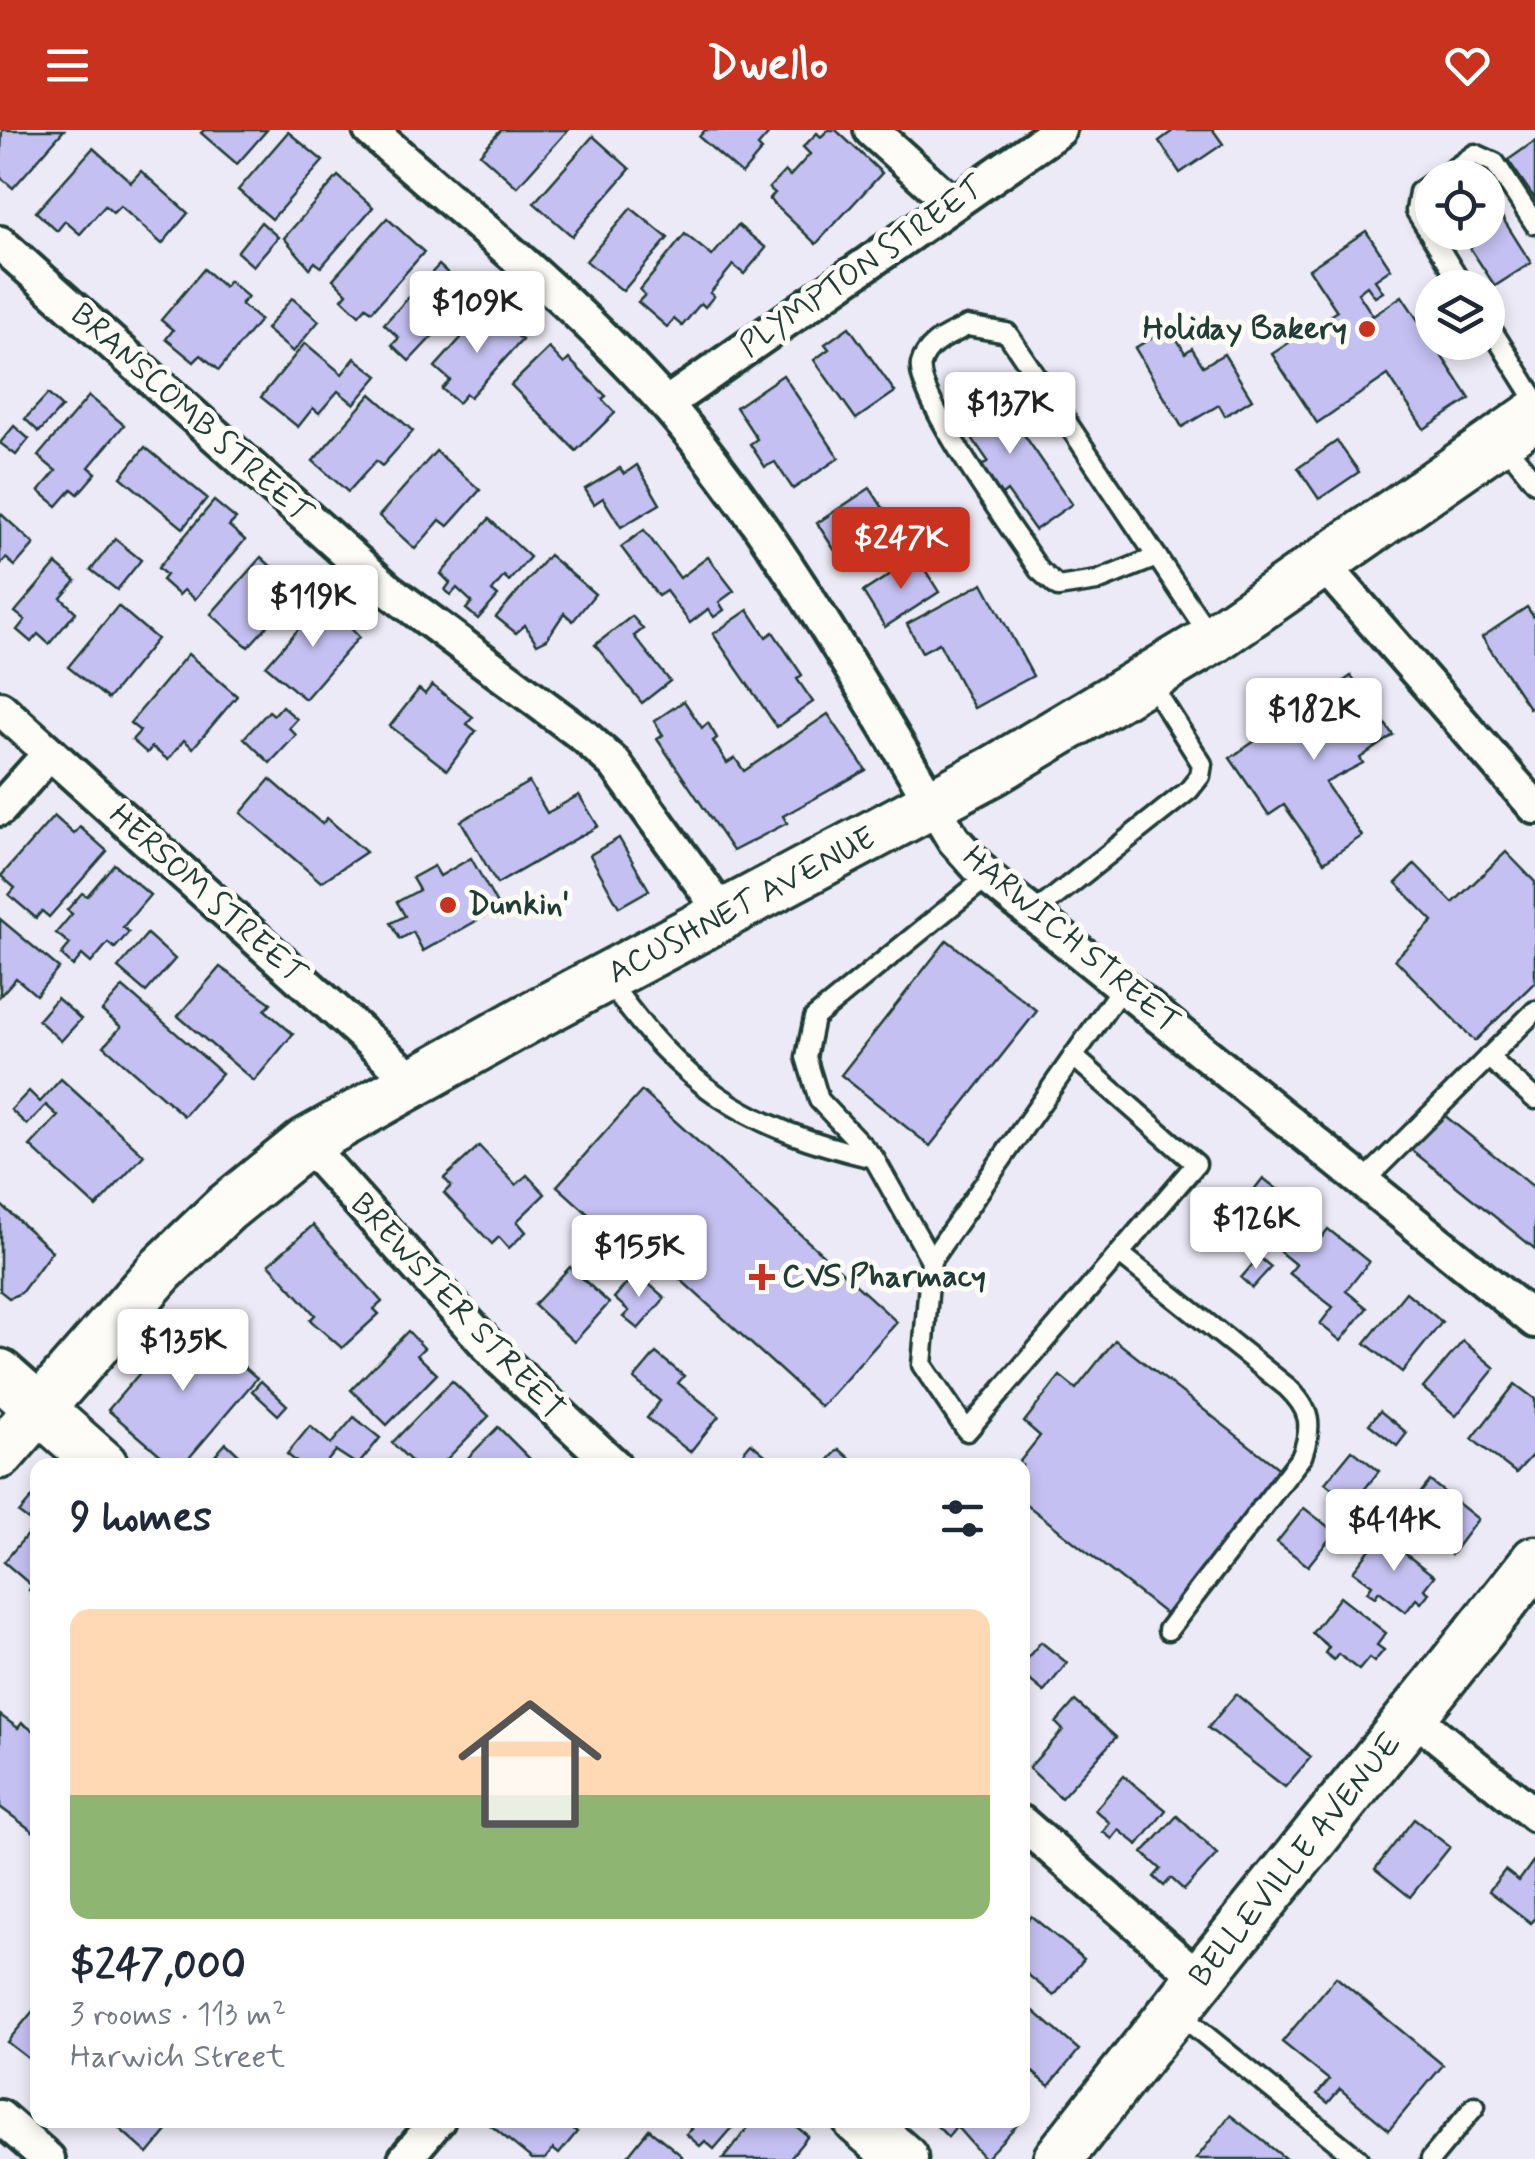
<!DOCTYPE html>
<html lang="en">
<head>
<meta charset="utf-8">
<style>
  body { margin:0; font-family:Mynerve,sans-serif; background:#f2f2f3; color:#1f2937; height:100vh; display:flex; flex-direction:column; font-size:38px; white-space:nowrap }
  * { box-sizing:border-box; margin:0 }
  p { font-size:32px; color:#747a83 }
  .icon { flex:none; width:55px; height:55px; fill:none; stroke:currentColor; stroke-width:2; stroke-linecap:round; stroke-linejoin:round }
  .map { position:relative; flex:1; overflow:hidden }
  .details { position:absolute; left:30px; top:1328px; width:1000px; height:670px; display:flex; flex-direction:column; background:#fff; border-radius:20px; box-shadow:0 5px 15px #0003 }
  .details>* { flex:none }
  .tools { position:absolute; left:1415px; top:30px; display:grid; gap:20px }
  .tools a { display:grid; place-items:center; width:90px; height:90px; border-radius:50%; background:#fff; box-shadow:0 5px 15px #0003; font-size:50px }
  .price { position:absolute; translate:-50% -85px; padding:0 22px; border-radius:10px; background:#fff; color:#222; font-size:32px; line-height:65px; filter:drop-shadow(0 2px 5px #0008) }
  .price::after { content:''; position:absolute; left:50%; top:60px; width:30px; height:22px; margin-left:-15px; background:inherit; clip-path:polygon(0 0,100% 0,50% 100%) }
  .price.active { background:#c8321e; color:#fff }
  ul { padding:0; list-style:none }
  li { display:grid; align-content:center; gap:20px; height:530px; padding:0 40px }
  li span { display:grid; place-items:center; height:310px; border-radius:20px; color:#555 }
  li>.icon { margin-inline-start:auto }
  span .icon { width:180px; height:180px; fill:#fffc; stroke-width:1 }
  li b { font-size:42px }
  h2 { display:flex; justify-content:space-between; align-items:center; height:120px; padding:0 40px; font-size:42px }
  header { display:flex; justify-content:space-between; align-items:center; height:130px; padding:0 40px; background:#c8321e; color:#fff; font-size:45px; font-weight:800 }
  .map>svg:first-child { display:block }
  .building { fill:#c4c0f2; stroke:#1f3d34; stroke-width:2.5 }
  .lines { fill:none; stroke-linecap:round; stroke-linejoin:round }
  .lane-casing { stroke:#1f3d34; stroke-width:25 }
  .street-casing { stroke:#1f3d34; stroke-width:40 }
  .secondary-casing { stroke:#1f3d34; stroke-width:55 }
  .lane { stroke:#fdfcf7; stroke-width:18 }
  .street { stroke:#fdfcf7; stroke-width:32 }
  .secondary { stroke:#fdfcf7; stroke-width:48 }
  .poi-dot { fill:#c8321e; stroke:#fdfcf7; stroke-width:4 }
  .labels { text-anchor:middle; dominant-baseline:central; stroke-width:10; stroke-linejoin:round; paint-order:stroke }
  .street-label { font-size:32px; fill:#1f3d34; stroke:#fdfcf7 }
  .poi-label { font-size:32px; font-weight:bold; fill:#1f3d34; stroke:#fdfcf7; text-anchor:start }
</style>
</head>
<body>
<header><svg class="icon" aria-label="menu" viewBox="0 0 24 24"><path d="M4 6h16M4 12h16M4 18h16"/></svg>Dwello<svg class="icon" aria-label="heart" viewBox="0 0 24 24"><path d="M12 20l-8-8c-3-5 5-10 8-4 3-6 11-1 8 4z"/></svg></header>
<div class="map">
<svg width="1535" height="2029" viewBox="0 0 1535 2029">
  <rect width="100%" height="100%" fill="#eceaf6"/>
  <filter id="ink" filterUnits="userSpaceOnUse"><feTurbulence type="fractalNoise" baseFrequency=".01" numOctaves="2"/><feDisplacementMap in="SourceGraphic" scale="20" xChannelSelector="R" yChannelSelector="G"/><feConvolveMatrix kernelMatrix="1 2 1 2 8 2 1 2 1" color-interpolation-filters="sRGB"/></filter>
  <g filter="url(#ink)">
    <g class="building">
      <polygon points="2,0 64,0 13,58 0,47"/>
      <polygon points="204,0 267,0 237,34 201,3"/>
      <polygon points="501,0 568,0 517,57 480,24"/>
      <polygon points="705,0 772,0 758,16 762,20 742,44 699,7"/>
      <polygon points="828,0 836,0 882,43 816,114 769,69 775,63 769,58 785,41 790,46 810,24 803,17 817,3 821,7"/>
      <polygon points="1213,0 1223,14 1180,43 1159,11 1174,0"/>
      <polygon points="288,2 323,31 272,89 238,60"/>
      <polygon points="593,6 630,39 572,106 534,73"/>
      <polygon points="1535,11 1535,69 1508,30"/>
      <polygon points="93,18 131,52 141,41 188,83 162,114 120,76 113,83 105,76 80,104 65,91 57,101 36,82"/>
      <polygon points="338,46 373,77 321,137 315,132 310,138 284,108"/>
      <polygon points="1488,65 1531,133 1495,156 1470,118 1481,111 1475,102 1488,102"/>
      <polygon points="631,78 668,108 623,161 586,131"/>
      <polygon points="387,88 424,122 372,181 366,177 359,185 342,169 347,163 333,149"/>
      <polygon points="261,92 278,107 253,136 237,122"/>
      <polygon points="738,95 766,118 744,144 733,135 710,163 714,166 705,177 701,173 682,196 674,189 667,197 638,172 645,165 640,160 685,104 712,126"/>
      <polygon points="1366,101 1391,139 1375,150 1383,162 1375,167 1367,156 1358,163 1373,186 1402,166 1470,269 1424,299 1388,245 1317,293 1272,224 1337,181 1309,139"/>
      <polygon points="439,135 471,165 409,231 392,215 399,208 384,194"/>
      <polygon points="204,139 224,157 229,151 248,167 241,174 260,190 219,240 201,225 194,232 166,209 173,200 161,190"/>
      <polygon points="292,168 319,191 293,222 266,199"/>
      <polygon points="487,179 522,210 470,267 466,264 458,273 442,259 450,250 435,237"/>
      <polygon points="849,197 895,262 856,289 814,230 829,219 825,214"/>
      <polygon points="1170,197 1185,223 1192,218 1203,236 1224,224 1252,269 1225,286 1219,275 1182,297 1135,218"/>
      <polygon points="305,213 342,244 355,228 378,246 354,274 338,261 319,283 313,278 298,297 261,267"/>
      <polygon points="549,218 564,234 569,229 606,266 602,269 615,283 576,321 511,255"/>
      <polygon points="783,245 839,328 793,359 775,332 765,337 750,314 757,309 736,277"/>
      <polygon points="987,251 1072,374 1035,400 1007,361 1001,366 981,337 988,331 950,276"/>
      <polygon points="48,264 62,277 39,302 25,289"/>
      <polygon points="371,264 413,301 382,336 376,331 348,362 313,331"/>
      <polygon points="89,266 124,295 89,337 96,343 78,364 72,359 57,376 39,361 56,341 38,326"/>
      <polygon points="14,296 29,309 16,325 0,313"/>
      <polygon points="1337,311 1359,342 1319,369 1298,338"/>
      <polygon points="145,317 207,368 183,398 121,347"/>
      <polygon points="436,321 480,360 448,396 440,390 415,419 379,386"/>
      <polygon points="637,335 660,374 621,397 603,368 594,374 585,359 620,338 624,344"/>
      <polygon points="870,358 894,395 841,430 817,393"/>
      <polygon points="214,371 236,389 229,396 245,410 195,469 184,460 179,465 162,450 166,445 158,438"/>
      <polygon points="0,383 34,414 15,436 6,428 0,435"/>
      <polygon points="489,389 530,427 509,451 504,446 492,461 498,466 478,489 466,479 472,472 457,458 451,465 445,460 450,453 441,444"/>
      <polygon points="644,400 680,448 708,427 734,461 719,472 724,480 714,487 708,479 690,493 666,461 658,466 621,417"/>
      <polygon points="115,409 141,430 117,460 91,440"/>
      <polygon points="549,425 595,464 573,491 564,483 547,509 537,514 525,495 516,503 496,487"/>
      <polygon points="261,427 279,444 284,439 304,456 248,517 211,484"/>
      <polygon points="917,427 939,462 885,497 863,462"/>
      <polygon points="56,434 76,451 61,468 76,482 49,514 38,504 31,512 17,500 25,490 15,482"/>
      <polygon points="983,453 1033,546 974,578 939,513 922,522 907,494"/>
      <polygon points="324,470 359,507 305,569 266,536"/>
      <polygon points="118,476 157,509 108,569 68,537"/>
      <polygon points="1527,477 1535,489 1535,574 1529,578 1482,507"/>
      <polygon points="748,480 766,507 773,502 802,545 797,549 813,572 777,597 713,504"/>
      <polygon points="632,486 643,499 634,506 670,551 642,573 595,515"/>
      <polygon points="188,524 237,566 193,618 184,610 168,630 152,617 147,623 132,610 140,601 130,593"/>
      <polygon points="1351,546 1393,605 1360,628 1363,633 1325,653 1362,706 1324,732 1284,675 1269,685 1230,628 1287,589 1278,577 1292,568 1301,581"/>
      <polygon points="432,555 473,587 467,594 476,601 447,640 390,596 419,559 425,564"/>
      <polygon points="684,571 702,598 708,593 717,608 713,611 727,633 735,628 744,641 828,584 866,640 783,686 787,693 733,721 657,609 663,605 654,591"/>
      <polygon points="282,576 297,589 289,598 296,605 270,633 244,608 269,581 274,585"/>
      <polygon points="270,649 322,694 327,688 366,722 321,752 241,683"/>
      <polygon points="529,652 547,683 579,665 598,696 497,754 461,691"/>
      <polygon points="54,686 74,704 80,697 107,721 49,787 42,781 36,788 9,765 15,758 1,746"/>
      <polygon points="619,708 649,760 619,777 590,725"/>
      <polygon points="1506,722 1535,752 1535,852 1475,911 1395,829 1433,791 1396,753 1415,734 1453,773"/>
      <polygon points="471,728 499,778 423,821 413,802 400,809 391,793 405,786 397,772 419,760 412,748 434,736 440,746"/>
      <polygon points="114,734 150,765 123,797 129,802 115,818 108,813 91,833 82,825 73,836 61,825 70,814 56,803 72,784 67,780 82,763 87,766"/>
      <polygon points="0,789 59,838 36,865 16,848 0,866"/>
      <polygon points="147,804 175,829 146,862 118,838"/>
      <polygon points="947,810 1037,881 930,1016 841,945"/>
      <polygon points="220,837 271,873 265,880 293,904 254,951 178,886"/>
      <polygon points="123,857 222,943 184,986 104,916 121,897 102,881"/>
      <polygon points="57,868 81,889 61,911 38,890"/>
      <polygon points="61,949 144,1025 96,1077 30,1016 58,986 46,975 27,995 11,980 29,961 40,972"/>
      <polygon points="642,961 897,1192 821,1277 616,1091 607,1101 557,1056"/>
      <polygon points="1439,981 1535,1058 1535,1119 1409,1018"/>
      <polygon points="479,1016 516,1055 527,1045 545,1064 517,1091 526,1102 509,1118 499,1107 492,1114 444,1063 451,1056 444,1048"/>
      <polygon points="1263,1048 1295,1073 1257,1121 1218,1091 1242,1061 1249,1066"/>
      <polygon points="0,1074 52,1121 21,1163 9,1168 0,1161"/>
      <polygon points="1302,1094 1321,1108 1328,1099 1369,1132 1346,1161 1367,1178 1341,1211 1320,1194 1333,1177 1289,1143 1296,1135 1280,1122"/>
      <polygon points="313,1095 382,1172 374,1179 379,1184 342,1218 310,1190 315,1185 269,1134"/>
      <polygon points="1259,1127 1271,1137 1252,1158 1241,1148"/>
      <polygon points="570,1137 609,1173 574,1212 534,1175"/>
      <polygon points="636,1143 665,1168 638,1199 623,1187 629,1181 614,1168"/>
      <polygon points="1406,1162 1442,1192 1402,1242 1365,1213"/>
      <polygon points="187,1188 257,1248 183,1335 172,1335 108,1280"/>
      <polygon points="408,1201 424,1218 417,1225 437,1244 387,1295 351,1260"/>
      <polygon points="1115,1210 1282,1341 1168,1486 1022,1371 1022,1335 1017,1335 1040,1306 1024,1292 1060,1246 1076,1259"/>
      <polygon points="1463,1211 1495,1238 1456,1286 1423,1258"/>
      <polygon points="656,1223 684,1246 678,1253 719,1286 690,1322 647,1288 660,1271 634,1249"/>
      <polygon points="261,1251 287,1275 278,1285 252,1261"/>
      <polygon points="452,1251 489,1286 441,1335 405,1335 410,1330 392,1313"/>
      <polygon points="1515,1254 1535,1269 1535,1322 1516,1343 1472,1309"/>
      <polygon points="1380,1281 1407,1303 1397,1316 1369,1294"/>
      <polygon points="354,1287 380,1308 358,1335 336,1321 324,1335 300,1335 287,1324 310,1296 331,1314"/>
      <polygon points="498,1297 533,1332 530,1335 461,1335"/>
      <polygon points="226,1313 242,1328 237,1335 207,1335"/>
      <polygon points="751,1313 777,1335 733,1335"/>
      <polygon points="839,1319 857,1335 824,1335"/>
      <polygon points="1352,1320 1379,1341 1352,1375 1325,1353"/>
      <polygon points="1430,1351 1478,1389 1451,1425 1425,1404 1420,1409 1410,1402 1415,1396 1402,1386"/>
      <polygon points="38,1361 38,1468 29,1460 32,1456 4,1432 35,1395 19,1383"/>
      <polygon points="1304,1378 1335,1402 1308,1436 1277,1412"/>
      <polygon points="1381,1405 1434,1446 1424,1459 1429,1463 1421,1473 1416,1469 1406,1482 1379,1461 1375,1467 1367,1462 1372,1455 1353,1441"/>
      <polygon points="1340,1467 1386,1503 1377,1515 1384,1520 1374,1532 1369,1528 1359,1540 1338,1524 1334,1530 1325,1523 1329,1517 1312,1503"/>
      <polygon points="1041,1512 1067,1533 1044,1562 1022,1544 1022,1534"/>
      <polygon points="1236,1564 1311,1627 1285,1657 1208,1598"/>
      <polygon points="1075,1571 1116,1607 1061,1668 1029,1638 1063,1600 1056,1593"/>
      <polygon points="0,1585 18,1598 22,1593 38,1604 38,1705 0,1677"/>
      <polygon points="1124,1646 1166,1680 1138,1715 1119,1700 1112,1709 1103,1702 1110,1693 1095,1680"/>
      <polygon points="1177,1686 1217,1724 1184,1760 1171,1748 1164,1756 1154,1747 1161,1739 1143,1723"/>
      <polygon points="1414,1689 1450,1717 1410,1767 1375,1739"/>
      <polygon points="1534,1730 1535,1789 1531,1793 1489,1761 1505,1740 1519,1751"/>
      <polygon points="1031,1786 1084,1829 1054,1866 1022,1840 1022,1796"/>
      <polygon points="1336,1847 1443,1935 1389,2000 1340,1959 1328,1973 1317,1964 1329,1950 1282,1912"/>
      <polygon points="1022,1871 1079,1920 1049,1956 1022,1933"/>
      <polygon points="38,1875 38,1936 7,1912"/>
      <polygon points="1230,1985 1286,2029 1196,2029"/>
      <polygon points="110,1990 176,1990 148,2024"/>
      <polygon points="492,1990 562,1990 577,2002 559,2024 553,2019 545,2029 532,2029 489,1994"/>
      <polygon points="739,1990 714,2019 705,2011 700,2016 686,2004 692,1999 682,1991"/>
      <polygon points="754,1990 788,1990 808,2006 789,2029 723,2029"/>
      <polygon points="931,1990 1013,1990 1018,1994 985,2029 956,1996 948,2007"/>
      <polygon points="649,1999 682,2026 680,2029 625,2029"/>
    </g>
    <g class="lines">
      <defs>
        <g id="lane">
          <polyline points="1441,48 1475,24 1495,33 1535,94"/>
          <polyline points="1432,53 1419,62 1416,81 1464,158"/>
          <polyline points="1488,194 1535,269"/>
          <path d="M967,196L1007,203L1157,427L1097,451L1058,457L1039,440C1017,406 914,266 921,234C927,212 949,206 967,196Z"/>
          <polyline points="1501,310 1535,352"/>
          <polyline points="1157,427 1212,509"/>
          <polyline points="987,747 814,888 806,927 819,970 874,1028 931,1130 1122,857"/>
          <polyline points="1033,784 1189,660 1200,646 1202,634 1148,549"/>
          <path d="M606,847C681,955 745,998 873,1028"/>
          <polyline points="1488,927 1535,969"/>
          <polyline points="1363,1052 1535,881"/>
          <path d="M1120,1124L1287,1257C1311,1280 1313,1295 1302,1326L1168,1500"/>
          <polyline points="931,1130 922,1235 967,1301 1196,1034 1073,926"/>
          <polyline points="1178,1883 1358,2029"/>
          <polyline points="1431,2029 1475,1976"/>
        </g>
        <g id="street">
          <path d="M370,0C469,88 577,173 665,273C774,398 868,566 953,709L987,747L1535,1191"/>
          <polyline points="871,0 952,73"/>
          <polyline points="0,113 387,459 584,606 615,634 724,785"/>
          <polyline points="666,274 1059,0"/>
          <polyline points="1324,435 1535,677"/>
          <polyline points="0,578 414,951"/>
          <polyline points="0,679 50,623"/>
          <polyline points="306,1013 499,1228 614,1335"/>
          <polyline points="1414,1587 1535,1685"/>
          <polyline points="1022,1693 1198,1847"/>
          <polyline points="0,1987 48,2029"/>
          <polyline points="405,2029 438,1990"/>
        </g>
        <g id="secondary">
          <polyline points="0,1244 103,1335"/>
          <polyline points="0,1324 161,1140 225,1079 306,1013 527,889 993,641 1213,509 1535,285"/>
          <polyline points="858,1990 903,2029"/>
          <path d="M1058,2029C1214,1827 1378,1632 1535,1431"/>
        </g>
      </defs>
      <use href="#lane" class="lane-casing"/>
      <use href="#street" class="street-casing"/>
      <use href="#secondary" class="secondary-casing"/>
      <use href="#lane" class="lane"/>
      <use href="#street" class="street"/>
      <use href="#secondary" class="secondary"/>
    </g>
  </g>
  <g class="poi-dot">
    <circle cx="1367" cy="199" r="10"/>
    <circle cx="448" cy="775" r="10"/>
    <path d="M757 1132h10v10h10v10h-10v10h-10v-10h-10v-10h10z"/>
  </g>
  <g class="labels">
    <g class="street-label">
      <text transform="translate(862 137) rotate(-35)">PLYMPTON STREET</text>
      <text transform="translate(191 284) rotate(42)">BRANSCOMB STREET</text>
      <text transform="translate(207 765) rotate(42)">HERSOM STREET</text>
      <text transform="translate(742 776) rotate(-28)">ACUSHNET AVENUE</text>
      <text transform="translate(1071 810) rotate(40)">HARWICH STREET</text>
      <text transform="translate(457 1177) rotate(47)">BREWSTER STREET</text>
      <text transform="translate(1296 1730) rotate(-51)">BELLEVILLE AVENUE</text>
    </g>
    <g class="poi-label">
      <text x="1347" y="199" text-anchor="end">Holiday Bakery</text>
      <text x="468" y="775">Dunkin'</text>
      <text x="782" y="1147">CVS Pharmacy</text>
    </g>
  </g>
</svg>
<div class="tools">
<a><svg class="icon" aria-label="locate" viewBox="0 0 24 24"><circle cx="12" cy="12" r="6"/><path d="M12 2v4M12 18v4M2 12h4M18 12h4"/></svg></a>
<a><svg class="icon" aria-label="layers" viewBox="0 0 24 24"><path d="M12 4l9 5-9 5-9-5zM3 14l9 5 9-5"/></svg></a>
</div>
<b class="price" style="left:477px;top:226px">$109K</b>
<b class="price" style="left:1010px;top:327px">$137K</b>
<b class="price active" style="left:901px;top:462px">$247K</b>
<b class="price" style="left:313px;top:520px">$119K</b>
<b class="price" style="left:1314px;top:633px">$182K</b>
<b class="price" style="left:1256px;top:1142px">$126K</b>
<b class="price" style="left:639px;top:1170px">$155K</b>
<b class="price" style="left:183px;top:1264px">$135K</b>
<b class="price" style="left:1394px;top:1444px">$414K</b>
<section class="details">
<h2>9 homes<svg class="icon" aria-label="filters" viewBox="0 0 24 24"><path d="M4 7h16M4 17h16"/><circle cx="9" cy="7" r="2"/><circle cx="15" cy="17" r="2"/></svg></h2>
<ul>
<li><span style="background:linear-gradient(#ffd9b3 60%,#8fb573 0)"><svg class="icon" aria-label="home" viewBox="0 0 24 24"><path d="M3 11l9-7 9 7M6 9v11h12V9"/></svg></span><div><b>$247,000</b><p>3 rooms · 113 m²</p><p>Harwich Street</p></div></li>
</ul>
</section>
</div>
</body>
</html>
